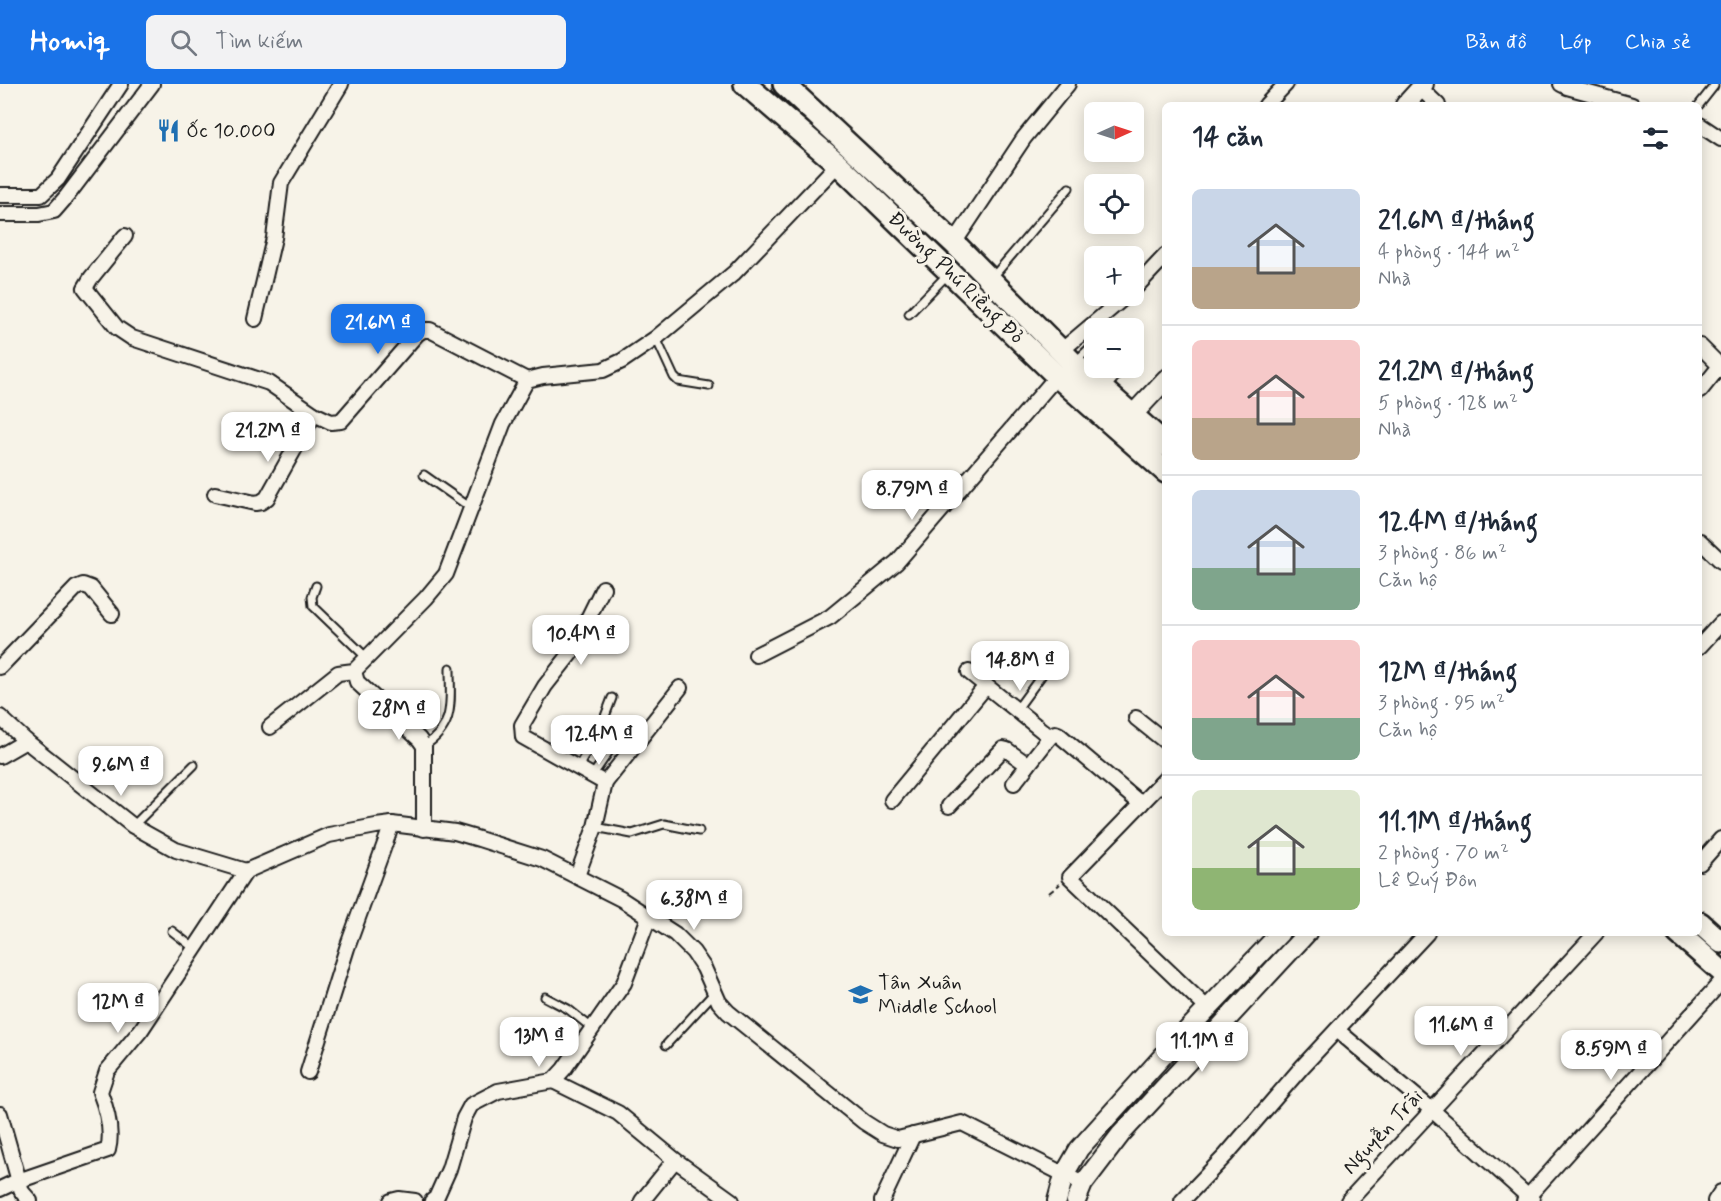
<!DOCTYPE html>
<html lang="vi">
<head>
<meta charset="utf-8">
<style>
  body { margin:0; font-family:Mynerve,sans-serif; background:#f2f2f3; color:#1f2937; height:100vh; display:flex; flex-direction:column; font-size:22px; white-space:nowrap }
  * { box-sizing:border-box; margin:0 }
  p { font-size:20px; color:#747a83 }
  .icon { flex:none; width:33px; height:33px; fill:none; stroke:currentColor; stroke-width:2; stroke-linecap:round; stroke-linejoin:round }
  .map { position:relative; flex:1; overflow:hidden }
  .drawer { position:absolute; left:1162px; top:18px; width:540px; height:834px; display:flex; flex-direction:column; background:#fff; border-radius:9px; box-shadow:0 3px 15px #0003 }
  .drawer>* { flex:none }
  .needle { width:39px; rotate:87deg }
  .buttons { position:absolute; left:1084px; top:18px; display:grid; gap:12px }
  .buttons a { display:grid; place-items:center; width:60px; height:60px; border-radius:9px; background:#fff; box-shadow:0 3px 15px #0003; font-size:30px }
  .price { position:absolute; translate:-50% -51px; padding:0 14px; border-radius:12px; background:#fff; color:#222; font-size:20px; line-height:39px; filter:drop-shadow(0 2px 3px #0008) }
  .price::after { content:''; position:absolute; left:50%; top:36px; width:18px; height:14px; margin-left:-9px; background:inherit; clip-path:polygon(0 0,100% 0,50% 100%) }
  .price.current { background:#1a73e8; color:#fff }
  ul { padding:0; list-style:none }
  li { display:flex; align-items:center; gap:18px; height:150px; padding:0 30px }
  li+li { border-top:2px solid #e0e1e3 }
  li span { display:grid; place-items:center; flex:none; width:168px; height:120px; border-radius:9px; color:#555 }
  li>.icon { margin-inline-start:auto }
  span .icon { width:72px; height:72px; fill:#fffc; stroke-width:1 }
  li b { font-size:26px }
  h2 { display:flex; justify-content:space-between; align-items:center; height:72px; padding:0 30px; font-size:26px }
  header { display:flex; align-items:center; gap:36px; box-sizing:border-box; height:84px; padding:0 30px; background:#1a73e8; color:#fff }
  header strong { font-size:28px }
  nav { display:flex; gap:33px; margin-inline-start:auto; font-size:21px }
  .search { width:420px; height:54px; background:#f2f2f3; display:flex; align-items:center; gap:15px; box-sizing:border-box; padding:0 21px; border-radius:9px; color:#747a83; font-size:22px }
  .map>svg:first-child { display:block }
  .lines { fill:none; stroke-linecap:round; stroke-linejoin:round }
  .lane-casing { stroke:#1c1c1c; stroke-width:11 }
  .street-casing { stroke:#1c1c1c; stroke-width:18 }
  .secondary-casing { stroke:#1c1c1c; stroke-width:22 }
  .primary-casing { stroke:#1c1c1c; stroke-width:26 }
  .path { stroke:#1c1c1c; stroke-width:2; stroke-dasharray:6 4.5; stroke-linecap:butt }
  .lane { stroke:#f7f3e8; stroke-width:7 }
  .street { stroke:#f7f3e8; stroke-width:14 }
  .secondary { stroke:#f7f3e8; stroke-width:18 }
  .primary { stroke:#f7f3e8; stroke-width:21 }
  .labels { text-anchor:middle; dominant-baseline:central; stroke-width:6; stroke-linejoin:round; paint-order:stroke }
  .poi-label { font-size:21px; fill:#1c1c1c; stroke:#f7f3e8; text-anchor:start }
  .street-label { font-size:21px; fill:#1c1c1c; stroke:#f7f3e8 }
</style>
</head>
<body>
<header>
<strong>Homiq</strong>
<div class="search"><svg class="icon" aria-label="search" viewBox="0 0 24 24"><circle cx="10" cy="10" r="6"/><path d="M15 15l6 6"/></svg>Tìm kiếm</div>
<nav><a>Bản đồ</a><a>Lớp</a><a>Chia sẻ</a></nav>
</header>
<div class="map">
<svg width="1721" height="1117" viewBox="0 0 1721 1117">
  <rect width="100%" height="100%" fill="#f7f3e8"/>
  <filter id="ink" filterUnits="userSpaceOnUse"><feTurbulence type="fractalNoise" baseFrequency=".0167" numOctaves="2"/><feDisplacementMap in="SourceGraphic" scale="12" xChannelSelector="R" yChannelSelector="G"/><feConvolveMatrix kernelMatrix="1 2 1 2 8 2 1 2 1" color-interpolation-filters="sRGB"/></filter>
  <g filter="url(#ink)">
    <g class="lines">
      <defs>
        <g id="lane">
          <polyline points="1699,21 1714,2"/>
          <polyline points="992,194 1069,104"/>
          <polyline points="909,230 948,190"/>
          <polyline points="656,254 674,293 678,297 709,302"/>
          <polyline points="1075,278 1095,259"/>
          <polyline points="1105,305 1123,284"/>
          <polyline points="424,391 471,424"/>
          <polyline points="316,502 312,513 313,522 367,574"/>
          <polyline points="1017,625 1047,584"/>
          <path d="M424,662C456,642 450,617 450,584"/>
          <polyline points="578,683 599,648 612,614"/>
          <polyline points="592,692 628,640"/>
          <polyline points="133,742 194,681"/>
          <polyline points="595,743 632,750 664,740 699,747"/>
          <polyline points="172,847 195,865"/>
          <polyline points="545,913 568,925 592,944"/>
          <polyline points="666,961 714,909"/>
        </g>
        <g id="street">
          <polyline points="1561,0 1567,3 1632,21"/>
          <polyline points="1420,4 1438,21"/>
          <polyline points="1266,21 1286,0"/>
          <polyline points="1700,41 1721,55"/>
          <polyline points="0,111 41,111 58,95 121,0"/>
          <polyline points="0,130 39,130 54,127 67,112 152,0"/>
          <polyline points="125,152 91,194 85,204 117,244 132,254 269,299 314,330 331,338 341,337 417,250 423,246 430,246 527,296"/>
          <polyline points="954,159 1024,54 1068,0"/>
          <polyline points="1134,205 1166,171"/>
          <polyline points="255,235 274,154 281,99 341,0"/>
          <polyline points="1700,262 1721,283"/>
          <polyline points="1061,267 1126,212"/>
          <polyline points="1700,307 1720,282"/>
          <polyline points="215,410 255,419 261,418 267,414 314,330"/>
          <polyline points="1700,457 1721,477"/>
          <polyline points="603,504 571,569 545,602 522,641 523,653 605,699"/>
          <polyline points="1700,562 1721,539"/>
          <polyline points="756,571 830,533 897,478 1057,292"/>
          <polyline points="0,583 76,504 83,501 91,504 112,530"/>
          <polyline points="354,587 357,598 419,655 424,662 424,745"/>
          <polyline points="969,588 1050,653"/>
          <polyline points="0,633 26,657 133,742 176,766 246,787"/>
          <polyline points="1136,634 1166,658"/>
          <polyline points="270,643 338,589 354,587 426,514 446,490 503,340 527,296 543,292 603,286 622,277 656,254 734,189 838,80"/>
          <polyline points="0,672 26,657"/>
          <polyline points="1166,694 1070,793 1208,925"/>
          <polyline points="1014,699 1050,653 1055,649 1058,650 1141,720"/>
          <polyline points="892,716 986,602"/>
          <polyline points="949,722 1003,665 1007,666 1028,681"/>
          <polyline points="1700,779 1721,755"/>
          <polyline points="577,792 595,743 605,699 680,604"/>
          <polyline points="1337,946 1432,1026 1533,1117"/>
          <polyline points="308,988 347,864 392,740"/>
          <polyline points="553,997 618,1029 675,1076 732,1117"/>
          <polyline points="0,1030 22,1108 30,1117"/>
          <path d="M0,1105L15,1098L108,1066C113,1047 107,1026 100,1008L107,987L141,946L246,787L329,751L376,742L392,740L455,748L479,755L542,775L621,815L675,850L693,868L704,884L719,918L728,928L864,1038L883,1050L898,1055L962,1039L1083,1100"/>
          <polyline points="391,1117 399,1115 415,1117"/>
          <polyline points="432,1117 436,1114 449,1085 464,1034 471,1021 498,1007 553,997 564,985 624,899 649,833"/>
          <polyline points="642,1117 675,1076"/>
          <polyline points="882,1117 913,1051"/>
          <polyline points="1182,1117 1226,1071 1302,983 1427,849"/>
          <polyline points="1348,1117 1596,849"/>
          <polyline points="1524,1117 1721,898"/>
          <polyline points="1715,1117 1721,1108"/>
        </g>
        <g id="secondary">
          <polyline points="1405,21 1424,0"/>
          <polyline points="1124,340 1166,295"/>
          <polyline points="1057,1117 1064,1091 1079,1065 1171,963 1280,849"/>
          <polyline points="1076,1117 1083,1100 1121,1050 1307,849"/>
        </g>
        <g id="primary">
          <polyline points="745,0 838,80 1057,292 1166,388"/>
          <polyline points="784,0 954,159 1073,279 1166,361"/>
          <polyline points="1700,839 1721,858"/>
          <polyline points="1678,849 1721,887"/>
        </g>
      </defs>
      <use href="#lane" class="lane-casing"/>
      <use href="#street" class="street-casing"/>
      <use href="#secondary" class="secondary-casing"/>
      <use href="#primary" class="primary-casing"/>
      <polyline class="path" points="1049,809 1060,800"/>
      <use href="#lane" class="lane"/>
      <use href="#street" class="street"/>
      <use href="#secondary" class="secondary"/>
      <use href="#primary" class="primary"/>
    </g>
  </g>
  <defs>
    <symbol id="restaurant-bare" viewBox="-9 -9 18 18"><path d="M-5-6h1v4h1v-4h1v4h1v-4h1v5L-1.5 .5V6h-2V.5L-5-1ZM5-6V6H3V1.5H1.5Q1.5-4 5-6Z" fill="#1f6fb2" stroke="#f7f3e8" stroke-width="2.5" paint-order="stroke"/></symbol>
    <symbol id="school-bare" viewBox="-9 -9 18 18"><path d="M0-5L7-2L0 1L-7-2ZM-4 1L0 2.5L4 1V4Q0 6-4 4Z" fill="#1f6fb2" stroke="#f7f3e8" stroke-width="2.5" paint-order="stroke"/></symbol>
  </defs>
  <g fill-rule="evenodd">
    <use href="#restaurant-bare" x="152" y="30" width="33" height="33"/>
    <use href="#school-bare" x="844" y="894" width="33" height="33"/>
  </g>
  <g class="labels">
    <g class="poi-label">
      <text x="186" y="47">Ốc 10.000</text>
      <text x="878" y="899">Tân Xuân<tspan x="878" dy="24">Middle School</tspan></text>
    </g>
    <g class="street-label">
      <text transform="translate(956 194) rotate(44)">Đường Phú Riềng Đỏ</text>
      <text transform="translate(1383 1048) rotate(-47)">Nguyễn Trãi</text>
    </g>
  </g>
</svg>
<div class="buttons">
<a><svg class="needle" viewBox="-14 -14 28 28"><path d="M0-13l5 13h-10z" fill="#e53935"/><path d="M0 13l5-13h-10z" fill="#747a83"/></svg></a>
<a><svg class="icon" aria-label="locate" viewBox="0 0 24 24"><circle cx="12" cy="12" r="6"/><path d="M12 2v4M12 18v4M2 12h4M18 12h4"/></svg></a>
<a>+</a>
<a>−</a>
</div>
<b class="price current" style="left:378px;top:271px">21.6M ₫</b>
<b class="price" style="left:268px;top:379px">21.2M ₫</b>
<b class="price" style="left:912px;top:437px">8.79M ₫</b>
<b class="price" style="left:581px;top:582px">10.4M ₫</b>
<b class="price" style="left:1020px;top:608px">14.8M ₫</b>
<b class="price" style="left:399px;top:657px">28M ₫</b>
<b class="price" style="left:599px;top:682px">12.4M ₫</b>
<b class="price" style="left:121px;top:713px">9.6M ₫</b>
<b class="price" style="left:694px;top:847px">6.38M ₫</b>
<b class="price" style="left:118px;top:950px">12M ₫</b>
<b class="price" style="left:1461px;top:973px">11.6M ₫</b>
<b class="price" style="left:539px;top:984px">13M ₫</b>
<b class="price" style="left:1202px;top:989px">11.1M ₫</b>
<b class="price" style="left:1611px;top:997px">8.59M ₫</b>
<section class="drawer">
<h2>14 căn<svg class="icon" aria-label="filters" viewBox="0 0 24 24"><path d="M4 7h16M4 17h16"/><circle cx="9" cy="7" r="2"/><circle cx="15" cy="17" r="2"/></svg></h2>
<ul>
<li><span style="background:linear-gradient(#c9d6e8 65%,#b9a48a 0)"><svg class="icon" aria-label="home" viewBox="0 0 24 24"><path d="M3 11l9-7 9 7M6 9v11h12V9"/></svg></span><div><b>21.6M ₫/tháng</b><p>4 phòng · 144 m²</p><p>Nhà</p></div></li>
<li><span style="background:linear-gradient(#f6c9c9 65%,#b9a48a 0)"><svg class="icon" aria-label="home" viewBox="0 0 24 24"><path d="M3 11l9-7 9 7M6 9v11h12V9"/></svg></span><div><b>21.2M ₫/tháng</b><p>5 phòng · 128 m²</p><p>Nhà</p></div></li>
<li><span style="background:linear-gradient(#c9d6e8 65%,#7fa58c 0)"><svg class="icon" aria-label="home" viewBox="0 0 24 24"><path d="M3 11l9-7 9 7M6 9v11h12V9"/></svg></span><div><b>12.4M ₫/tháng</b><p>3 phòng · 86 m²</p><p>Căn hộ</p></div></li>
<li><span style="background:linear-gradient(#f6c9c9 65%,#7fa58c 0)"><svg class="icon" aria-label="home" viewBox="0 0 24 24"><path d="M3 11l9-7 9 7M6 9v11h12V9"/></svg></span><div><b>12M ₫/tháng</b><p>3 phòng · 95 m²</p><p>Căn hộ</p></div></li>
<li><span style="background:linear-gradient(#dfe7d0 65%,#8fb573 0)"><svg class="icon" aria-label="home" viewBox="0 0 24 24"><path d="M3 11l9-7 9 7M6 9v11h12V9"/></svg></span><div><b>11.1M ₫/tháng</b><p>2 phòng · 70 m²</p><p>Lê Quý Đôn</p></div></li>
</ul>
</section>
</div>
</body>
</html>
